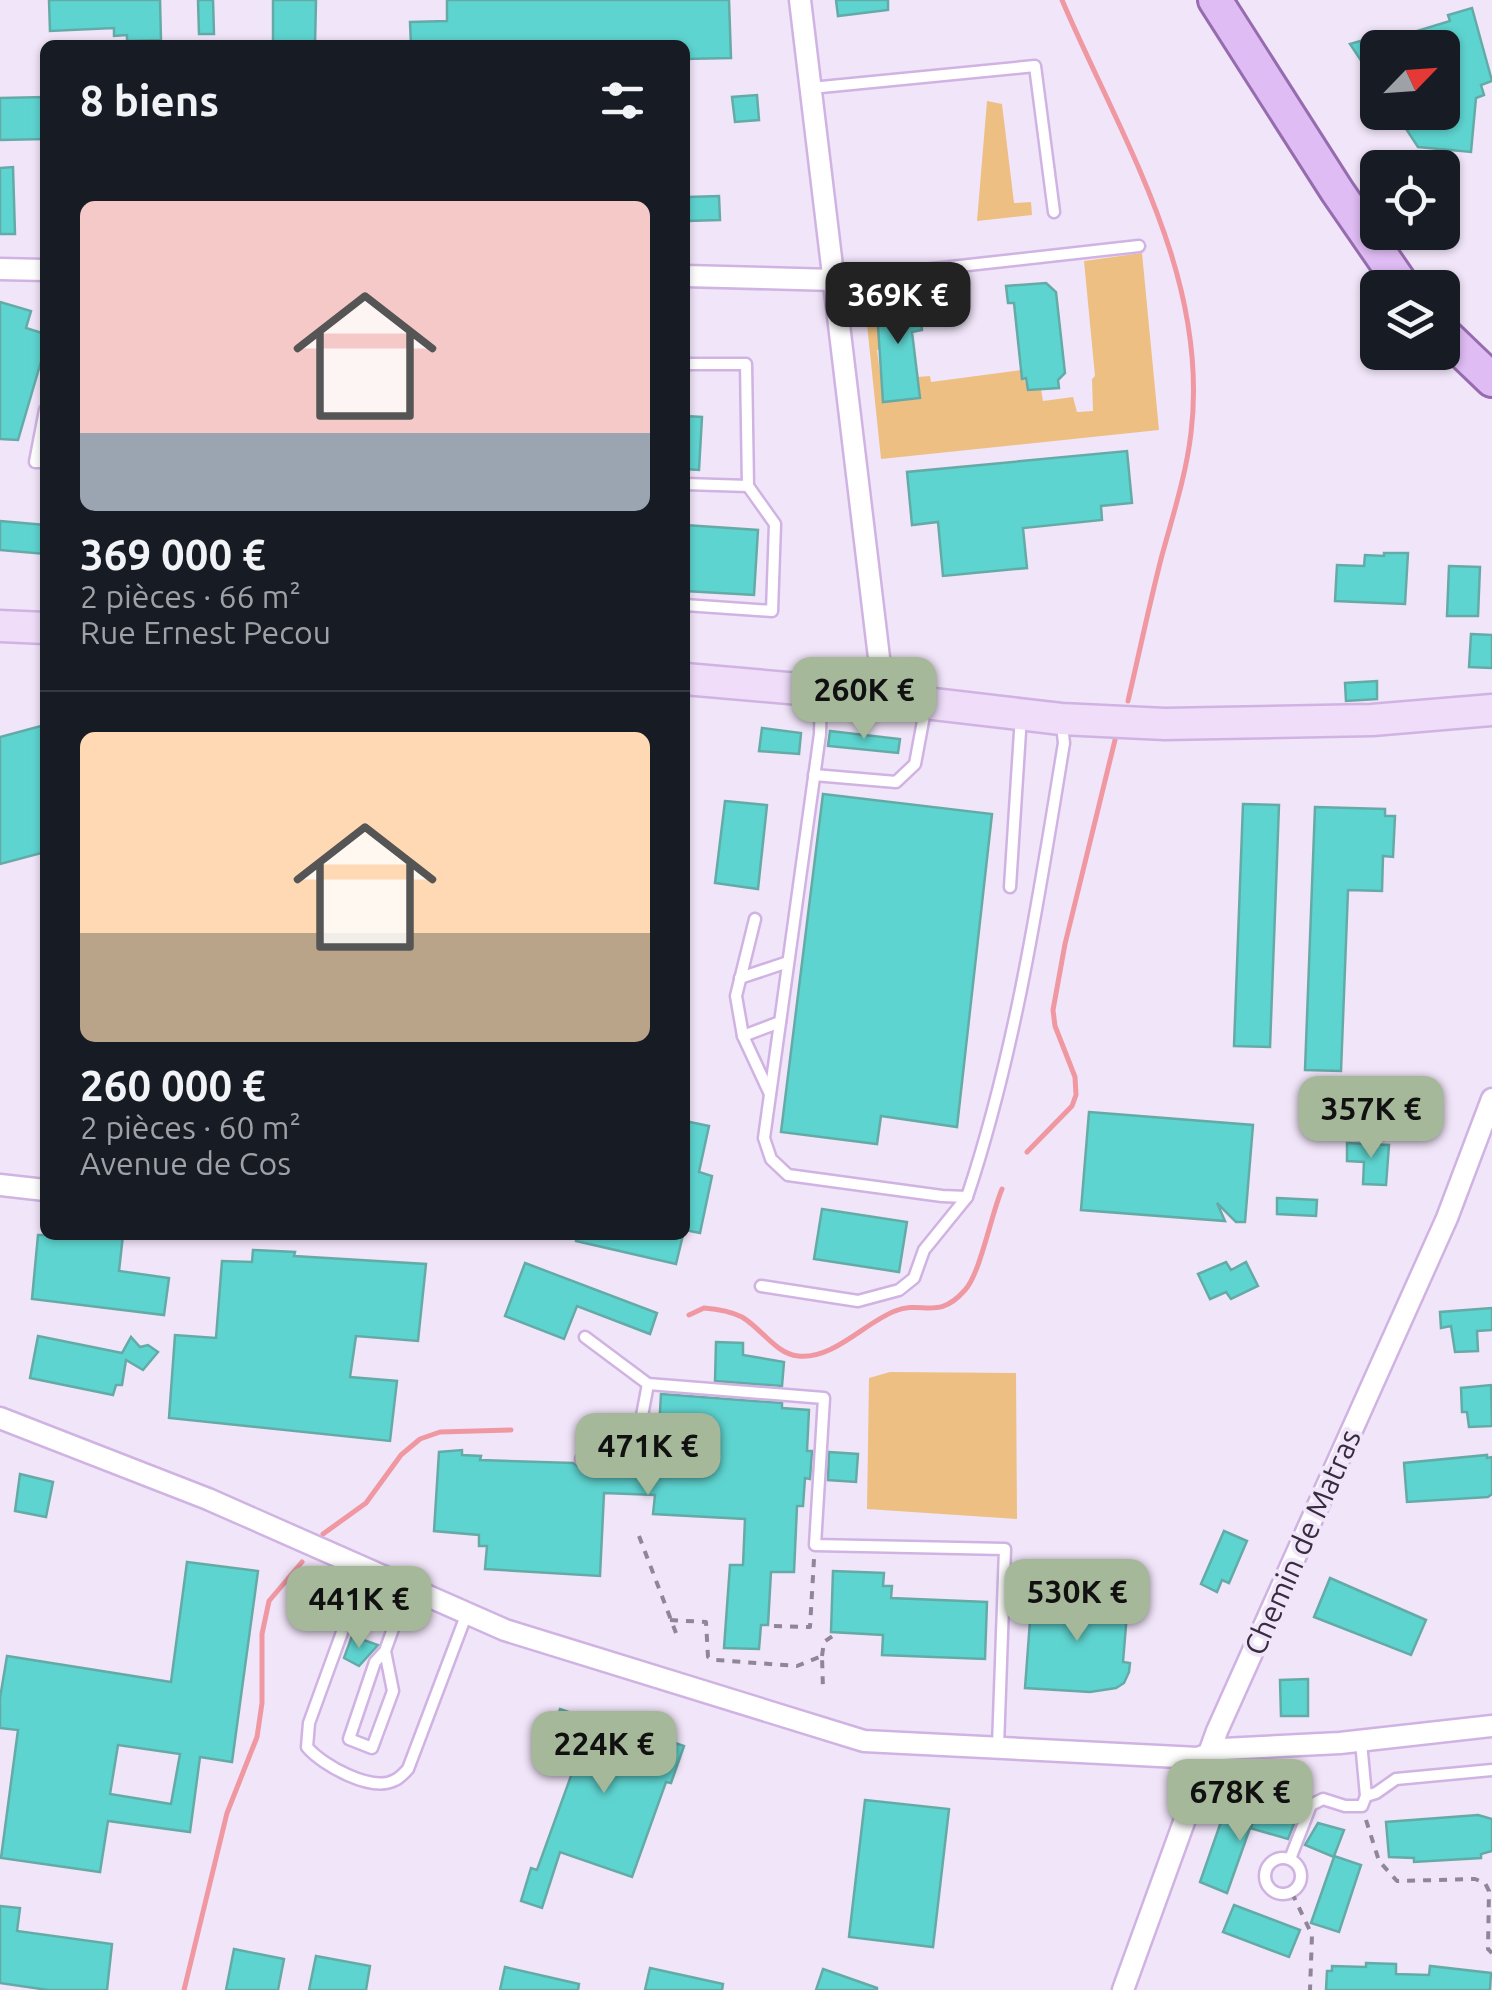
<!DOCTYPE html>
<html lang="fr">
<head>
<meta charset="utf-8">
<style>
  body { margin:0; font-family:Ubuntu,sans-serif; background:#242831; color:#f1f3f6; height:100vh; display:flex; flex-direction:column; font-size:38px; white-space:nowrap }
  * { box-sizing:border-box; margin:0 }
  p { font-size:32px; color:#9ea1a6 }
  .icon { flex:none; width:55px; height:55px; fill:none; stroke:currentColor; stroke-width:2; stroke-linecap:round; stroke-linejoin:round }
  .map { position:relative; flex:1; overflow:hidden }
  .sheet { position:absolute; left:40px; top:40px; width:650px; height:1200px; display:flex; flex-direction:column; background:#171b24; border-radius:15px; box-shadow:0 2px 8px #0004 }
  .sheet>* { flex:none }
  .needle { width:65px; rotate:65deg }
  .buttons { position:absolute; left:1360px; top:30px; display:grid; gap:20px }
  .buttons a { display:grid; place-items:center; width:100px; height:100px; border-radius:15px; background:#171b24; box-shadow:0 2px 8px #0004; font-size:50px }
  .price { position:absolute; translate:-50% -85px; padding:0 22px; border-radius:20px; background:#a6b89a; color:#111; font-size:32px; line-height:65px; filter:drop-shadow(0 2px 5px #0008) }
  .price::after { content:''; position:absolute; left:50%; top:60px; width:30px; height:22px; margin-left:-15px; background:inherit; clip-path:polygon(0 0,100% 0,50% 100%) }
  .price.selected { background:#222; color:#fff }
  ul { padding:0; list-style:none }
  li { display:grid; align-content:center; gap:20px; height:530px; padding:0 40px }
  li+li { border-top:2px solid #363941 }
  li span { display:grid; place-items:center; height:310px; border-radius:15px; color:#555 }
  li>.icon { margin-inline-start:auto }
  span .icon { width:180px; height:180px; fill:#fffc; stroke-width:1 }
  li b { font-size:42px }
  h2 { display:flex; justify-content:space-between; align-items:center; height:120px; padding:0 40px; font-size:42px }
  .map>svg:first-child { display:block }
  .green { fill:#eebf83 }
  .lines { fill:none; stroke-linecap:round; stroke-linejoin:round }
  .stream { stroke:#f098a2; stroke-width:5 }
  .building { fill:#5ed4d0; stroke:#64aba8; stroke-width:2.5; fill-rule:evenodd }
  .lane-casing { stroke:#d0b3e2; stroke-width:15 }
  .street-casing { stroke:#d0b3e2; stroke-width:25 }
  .secondary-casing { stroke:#d0b3e2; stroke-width:35 }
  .primary-casing { stroke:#966caf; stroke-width:38 }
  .path { stroke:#918599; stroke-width:4; stroke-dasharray:8 8; stroke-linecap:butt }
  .lane { stroke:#fff; stroke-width:10 }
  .street { stroke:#fff; stroke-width:20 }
  .secondary { stroke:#efddf9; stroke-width:30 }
  .primary { stroke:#dfbcf3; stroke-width:32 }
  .labels { text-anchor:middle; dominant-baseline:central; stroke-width:8; stroke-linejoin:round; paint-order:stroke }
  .street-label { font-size:30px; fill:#382c3f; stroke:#f1e5f9 }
</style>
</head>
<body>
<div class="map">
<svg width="1492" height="1990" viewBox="0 0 1492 1990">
  <rect width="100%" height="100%" fill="#f1e5f9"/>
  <g class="green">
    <polygon points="987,101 1002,104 1014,203 1031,202 1032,215 977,221"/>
    <polygon points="1142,253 1159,430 881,459 865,305 884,283 903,281 904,295 876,299 877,316 874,321 904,346 877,350 884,402 917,377 930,376 931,382 1021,370 1028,390 1041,389 1043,401 1073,397 1077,412 1093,411 1092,379 1095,376 1084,261"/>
    <polygon points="890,1372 1016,1373 1017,1519 867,1509 869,1378"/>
  </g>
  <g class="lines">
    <g class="stream">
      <path d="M1062,0C1121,138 1210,277 1191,433C1186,476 1172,518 1161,559C1149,606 1139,654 1128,701"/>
      <polyline points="1027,1152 1072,1106 1076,1095 1075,1077 1055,1026 1053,1010 1065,944 1115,740"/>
      <path d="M689,1315L704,1308C717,1309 730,1311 742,1317C761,1328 776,1354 798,1356C833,1360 864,1323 895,1311C923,1300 938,1321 965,1290C980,1274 991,1215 1002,1189"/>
      <polyline points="323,1534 366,1503 401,1455 420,1439 440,1432 511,1430"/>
      <polyline points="184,1990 227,1813 257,1737 262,1703 262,1634 269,1601 302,1562"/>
    </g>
  </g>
  <g class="building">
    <polygon points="49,0 160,0 161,40 127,41 127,35 114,36 114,28 50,31"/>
    <polygon points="198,0 213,0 214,34 199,34"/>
    <polygon points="273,0 316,0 315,45 273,45"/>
    <polygon points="447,0 729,0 731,58 685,59 685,45 411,45 410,22 447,21"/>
    <polygon points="836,0 888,0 888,10 838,16"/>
    <polygon points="1472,8 1492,81 1481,85 1484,95 1476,98 1471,152 1418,147 1395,112 1442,112 1442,48 1378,48 1378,86 1350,44 1378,36 1378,43 1450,21 1448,15"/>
    <polygon points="757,95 759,120 735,122 732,97"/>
    <polygon points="45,97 45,139 0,140 0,98"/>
    <polygon points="13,167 15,234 0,234 0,168"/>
    <polygon points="719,196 720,220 688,221 688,197"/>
    <polygon points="1046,283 1056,292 1065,373 1058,380 1059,388 1028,390 1026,378 1022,379 1014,303 1008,303 1006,286"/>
    <polygon points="904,295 905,304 919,302 922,330 912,332 920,398 883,402 878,326 874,321 877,316 875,299"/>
    <polygon points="0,302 31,311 26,328 45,334 45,348 18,440 0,439"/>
    <polygon points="685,416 702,417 699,470 685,469"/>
    <polygon points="1127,451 1132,503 1101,506 1102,520 1023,528 1027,568 943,576 938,522 912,525 907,472"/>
    <polygon points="0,521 45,525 45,554 0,550"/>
    <polygon points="685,525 758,530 754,595 685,591"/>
    <polygon points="1384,553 1408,553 1405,604 1335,601 1337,565 1364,566 1365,555 1384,556"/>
    <polygon points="1449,566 1480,567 1478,616 1447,616"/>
    <polygon points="1471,634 1492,635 1492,668 1469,667"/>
    <polygon points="1377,681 1377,699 1346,701 1345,683"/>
    <polygon points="45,725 45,852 0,864 0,737"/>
    <polygon points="762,728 801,733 799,754 759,751"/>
    <polygon points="830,731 900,739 898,753 828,746"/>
    <polygon points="823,794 992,814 957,1127 881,1116 877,1144 781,1132"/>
    <polygon points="725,801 767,805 758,889 715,883"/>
    <polygon points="1243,804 1279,805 1270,1047 1234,1046"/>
    <polygon points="1315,807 1385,809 1385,816 1395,816 1393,857 1383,856 1382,891 1348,890 1341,1071 1305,1070"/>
    <polygon points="1089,1112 1253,1125 1245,1222 1236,1222 1217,1203 1225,1221 1081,1210"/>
    <polygon points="685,1121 709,1126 699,1172 712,1176 700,1233 685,1230"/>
    <polygon points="1347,1143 1389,1145 1386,1185 1363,1184 1364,1162 1347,1161"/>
    <polygon points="1277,1198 1317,1200 1316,1216 1277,1214"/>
    <polygon points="822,1209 907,1222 899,1272 814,1259"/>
    <polygon points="38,1235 123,1235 119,1271 169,1278 164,1315 32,1299"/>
    <polygon points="577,1235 683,1235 676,1264 576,1241"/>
    <polygon points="253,1250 295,1252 294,1256 426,1264 418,1341 356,1336 350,1377 397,1381 390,1441 169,1418 175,1335 216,1338 222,1261 252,1262"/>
    <polygon points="1226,1262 1231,1270 1246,1262 1258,1286 1231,1299 1226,1292 1210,1299 1198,1274"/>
    <polygon points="525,1263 657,1313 650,1334 577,1306 564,1339 505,1316"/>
    <polygon points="1492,1308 1492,1330 1477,1331 1478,1351 1455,1352 1451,1326 1441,1328 1440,1312"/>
    <polygon points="38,1336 122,1353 131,1337 140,1347 148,1345 158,1352 143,1370 126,1360 122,1385 116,1385 113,1395 30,1378"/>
    <polygon points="716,1342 743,1343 743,1355 784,1362 782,1386 715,1381"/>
    <polygon points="1491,1385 1492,1426 1469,1427 1467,1412 1462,1412 1461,1388"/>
    <polygon points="661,1394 782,1403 782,1408 809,1410 807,1451 812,1451 810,1479 805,1478 803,1506 797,1506 794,1572 771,1572 768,1625 761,1625 759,1649 724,1648 730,1565 743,1565 745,1519 653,1514 655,1495 604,1493 600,1576 485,1569 487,1546 479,1546 479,1535 434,1531 439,1452 462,1450 462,1455 481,1456 480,1460 573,1463 581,1468 607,1464 607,1460 657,1463"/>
    <polygon points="829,1452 858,1454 856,1482 828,1480"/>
    <polygon points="1487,1455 1487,1458 1492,1457 1492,1494 1488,1497 1407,1502 1404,1463"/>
    <polygon points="20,1474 53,1482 46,1517 15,1511"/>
    <polygon points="1224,1531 1247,1541 1229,1583 1222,1580 1217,1592 1201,1584"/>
    <path d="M187,1562L258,1571L232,1762L200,1757L190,1832L108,1821L100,1872L1,1858L18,1730L0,1728V1698L7,1656L171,1682ZM118,1745L180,1754L171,1804L110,1794Z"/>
    <polygon points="833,1571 884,1573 883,1586 892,1586 891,1598 987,1602 985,1659 882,1655 883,1635 831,1632"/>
    <polygon points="1330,1578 1426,1620 1411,1655 1314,1617"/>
    <polygon points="1032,1594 1128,1601 1123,1662 1130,1663 1129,1672 1124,1683 1116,1688 1090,1692 1025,1688"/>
    <polygon points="352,1636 378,1645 359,1666 344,1658"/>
    <polygon points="1308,1679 1308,1716 1281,1716 1280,1680"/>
    <polygon points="560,1709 591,1720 592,1714 684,1746 671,1783 666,1782 632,1877 560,1852 542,1908 521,1901 531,1868 537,1870 576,1762 545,1751"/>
    <polygon points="865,1800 949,1809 933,1947 849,1937"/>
    <polygon points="1260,1802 1285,1810 1282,1818 1294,1824 1288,1839 1250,1828 1227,1893 1200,1882 1223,1816 1251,1827"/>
    <polygon points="1478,1815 1492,1819 1492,1851 1481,1854 1481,1858 1414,1862 1414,1858 1389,1857 1386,1822"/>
    <polygon points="1318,1823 1344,1830 1334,1856 1361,1865 1339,1932 1311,1923 1334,1857 1305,1845"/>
    <polygon points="1234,1905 1300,1930 1289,1957 1223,1932"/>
    <polygon points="0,1906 20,1908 17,1931 112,1944 107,1990 48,1990 0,1983"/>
    <polygon points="234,1949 284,1959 278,1990 226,1990"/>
    <polygon points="316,1956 370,1966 366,1990 309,1990"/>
    <polygon points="1366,1963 1396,1964 1396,1974 1429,1975 1430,1966 1491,1973 1490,1990 1326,1990 1327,1971 1332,1971 1332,1966 1366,1967"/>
    <polygon points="505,1967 579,1984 578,1990 500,1990"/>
    <polygon points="650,1968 723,1984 722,1990 645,1990"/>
    <polygon points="823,1969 877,1988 877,1990 816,1990"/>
  </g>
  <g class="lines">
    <defs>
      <g id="lane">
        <polyline points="811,88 1035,66 1054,212"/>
        <polyline points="834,280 1139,246"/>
        <polyline points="685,364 746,364 748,486 775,524 772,611 685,605"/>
        <polyline points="45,410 35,462 45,462"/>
        <polyline points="685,484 748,486"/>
        <path d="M821,693L820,734L764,1138L771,1159L788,1175L942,1196L967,1197C1016,1050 1039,895 1064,743L1062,725"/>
        <polyline points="814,775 896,782 915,764 926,705"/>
        <polyline points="1010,887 1021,716"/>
        <polyline points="755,919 736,996 743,1036 770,1094"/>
        <polyline points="740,978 788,962"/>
        <polyline points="743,1036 780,1022"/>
        <polyline points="761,1286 858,1301 899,1290 914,1278 924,1250 967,1197"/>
        <polyline points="585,1337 648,1384 824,1398 815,1545 1005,1549 998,1746"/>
        <polyline points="581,1459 638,1437 648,1384"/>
        <path d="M365,1569L309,1723L307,1747C322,1765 372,1793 395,1780C400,1778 404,1773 408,1769L467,1613"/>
        <polyline points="385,1651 393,1691 372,1748 349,1739 375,1662 385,1651 408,1587"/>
        <polyline points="1361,1742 1366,1796 1376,1793 1396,1779 1492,1770"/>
        <circle cx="1283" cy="1876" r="18"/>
        <polyline points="1290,1859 1311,1805 1323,1799 1345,1806 1362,1806 1366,1796"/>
      </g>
      <g id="street">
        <polyline points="800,0 884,699"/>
        <polyline points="0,269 45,270"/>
        <polyline points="685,276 834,280"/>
        <polyline points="0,1185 45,1190"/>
        <polyline points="0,1418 208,1499 505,1630 864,1741 1198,1758 1223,1749 1340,1743 1492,1726"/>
        <polyline points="1123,1990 1217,1731 1447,1218 1492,1099"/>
      </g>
      <g id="secondary">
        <polyline points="0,626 45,628"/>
        <polyline points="685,679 822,691 1061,719 1165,724 1372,720 1492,710"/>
      </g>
      <g id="primary">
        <polyline points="1215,0 1337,191 1404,288"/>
        <polyline points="1442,332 1492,380"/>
      </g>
    </defs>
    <use href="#lane" class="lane-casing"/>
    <use href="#street" class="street-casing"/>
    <use href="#secondary" class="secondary-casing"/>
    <use href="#primary" class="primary-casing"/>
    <g class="path">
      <polyline points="639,1536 676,1633"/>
      <polyline points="670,1620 706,1622 708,1657 716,1660 797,1666 822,1656 823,1689"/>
      <polyline points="774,1626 810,1627 814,1559"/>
      <polyline points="822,1656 824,1642 834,1635"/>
      <polyline points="1366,1820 1379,1861 1397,1881 1475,1879 1485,1883 1489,1891 1488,1949 1492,1953"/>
      <polyline points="1292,1893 1312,1935 1310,1990"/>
    </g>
    <use href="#lane" class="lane"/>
    <use href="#street" class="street"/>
    <use href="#secondary" class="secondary"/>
    <use href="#primary" class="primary"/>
  </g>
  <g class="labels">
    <g class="street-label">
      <text transform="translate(1302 1542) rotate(-66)">Chemin de Matras</text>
    </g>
  </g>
</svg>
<div class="buttons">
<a><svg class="needle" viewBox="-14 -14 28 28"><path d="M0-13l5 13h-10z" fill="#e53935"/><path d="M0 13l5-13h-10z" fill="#9ea1a6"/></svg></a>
<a><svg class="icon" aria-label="locate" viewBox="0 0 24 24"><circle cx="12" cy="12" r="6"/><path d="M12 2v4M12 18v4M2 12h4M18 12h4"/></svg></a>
<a><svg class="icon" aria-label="layers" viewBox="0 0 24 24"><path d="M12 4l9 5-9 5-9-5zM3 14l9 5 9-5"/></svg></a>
</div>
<b class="price selected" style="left:898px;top:347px">369K €</b>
<b class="price" style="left:864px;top:742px">260K €</b>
<b class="price" style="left:1371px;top:1161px">357K €</b>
<b class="price" style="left:648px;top:1498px">471K €</b>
<b class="price" style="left:1077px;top:1644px">530K €</b>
<b class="price" style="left:359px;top:1651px">441K €</b>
<b class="price" style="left:604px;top:1796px">224K €</b>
<b class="price" style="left:1240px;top:1844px">678K €</b>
<section class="sheet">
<h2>8 biens<svg class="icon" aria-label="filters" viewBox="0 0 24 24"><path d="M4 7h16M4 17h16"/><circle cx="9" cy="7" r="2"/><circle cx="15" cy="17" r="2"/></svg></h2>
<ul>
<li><span style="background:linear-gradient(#f6c9c9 75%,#9aa5b1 0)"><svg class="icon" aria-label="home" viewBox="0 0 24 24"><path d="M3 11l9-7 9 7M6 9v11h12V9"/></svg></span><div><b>369 000 €</b><p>2 pièces · 66 m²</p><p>Rue Ernest Pecou</p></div></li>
<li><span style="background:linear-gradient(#ffd9b3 65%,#b9a48a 0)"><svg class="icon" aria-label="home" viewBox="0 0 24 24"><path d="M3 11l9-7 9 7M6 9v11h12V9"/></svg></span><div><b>260 000 €</b><p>2 pièces · 60 m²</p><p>Avenue de Cos</p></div></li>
</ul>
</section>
</div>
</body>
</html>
